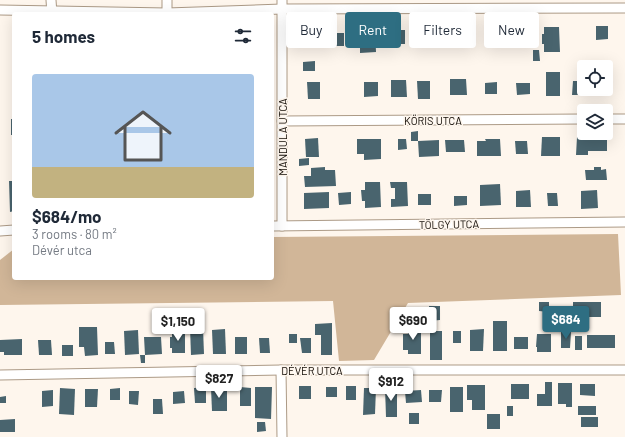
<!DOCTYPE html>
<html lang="en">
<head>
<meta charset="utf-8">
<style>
  body { margin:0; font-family:Barlow,sans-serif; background:#f6f6f7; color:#1f2937; height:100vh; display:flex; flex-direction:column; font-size:15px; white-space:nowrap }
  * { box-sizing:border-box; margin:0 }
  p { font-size:13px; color:#747a83 }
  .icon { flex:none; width:22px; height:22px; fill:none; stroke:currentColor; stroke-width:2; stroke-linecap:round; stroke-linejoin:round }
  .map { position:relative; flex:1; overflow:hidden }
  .details { position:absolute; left:12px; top:12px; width:262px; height:268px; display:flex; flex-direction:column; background:#fff; border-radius:4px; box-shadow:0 4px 16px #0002 }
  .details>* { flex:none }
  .top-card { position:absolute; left:286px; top:12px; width:279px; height:36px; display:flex; gap:8px }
  .buttons { position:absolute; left:577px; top:60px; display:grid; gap:8px }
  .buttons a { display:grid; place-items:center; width:36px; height:36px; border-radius:4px; background:#fff; box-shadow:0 4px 16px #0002; font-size:20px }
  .price { position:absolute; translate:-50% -34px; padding:0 9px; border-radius:4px; background:#fff; color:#222; font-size:13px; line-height:26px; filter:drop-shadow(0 1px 2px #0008) }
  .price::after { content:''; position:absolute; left:50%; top:24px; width:12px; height:9px; margin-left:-6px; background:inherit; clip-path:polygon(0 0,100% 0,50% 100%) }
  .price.current { background:#2e6e82; color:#fff }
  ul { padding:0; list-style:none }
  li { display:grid; align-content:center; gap:8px; height:212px; padding:0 20px }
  li span { display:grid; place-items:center; height:124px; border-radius:4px; color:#555 }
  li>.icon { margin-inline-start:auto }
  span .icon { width:72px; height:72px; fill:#fffc; stroke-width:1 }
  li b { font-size:17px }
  h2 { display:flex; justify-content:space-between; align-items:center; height:48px; padding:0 20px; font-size:17px }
  .chip { padding:0 14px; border-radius:4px; background:#fff; box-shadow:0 4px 16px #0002; font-size:14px; line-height:36px }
  .chip.current { background:#2e6e82; color:#fff }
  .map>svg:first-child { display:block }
  .forest { fill:#d1b698 }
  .building { fill:#49646e }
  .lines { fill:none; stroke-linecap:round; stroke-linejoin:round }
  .street-casing { stroke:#ac9a86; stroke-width:11 }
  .street { stroke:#fff; stroke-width:9 }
  .labels { text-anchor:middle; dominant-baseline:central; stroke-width:3; stroke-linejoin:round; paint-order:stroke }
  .street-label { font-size:11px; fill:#110b05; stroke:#fef6ed }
</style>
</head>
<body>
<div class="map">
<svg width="625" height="437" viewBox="0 0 625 437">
  <rect width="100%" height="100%" fill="#fef6ed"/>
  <polygon class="forest" points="618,234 621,295 408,303 374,360 339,361 333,301 0,305 0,260 14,249 14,278 272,278 272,237"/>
  <g class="building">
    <polygon points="523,26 523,44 512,44 511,27"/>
    <polygon points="596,26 608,26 608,39 596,40"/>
    <polygon points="495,27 495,40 485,41 484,28"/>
    <polygon points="544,27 559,27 560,52 544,52 544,44 542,44 542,34 544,34"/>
    <polygon points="323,28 335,28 335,33 344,33 344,46 310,46 310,34 323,33"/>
    <polygon points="454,29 464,29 464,42 455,42"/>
    <polygon points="365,30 375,30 376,52 360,53 360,43 365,43"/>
    <polygon points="394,30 405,30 405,44 395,44"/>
    <polygon points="437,31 437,42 427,42 427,32"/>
    <polygon points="533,50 539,50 540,61 533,61"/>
    <polygon points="315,61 315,71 303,71 303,62"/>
    <rect x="592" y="61" width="15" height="6"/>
    <rect x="546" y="72" width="14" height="24"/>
    <polygon points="450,79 466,79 467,95 450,95"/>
    <polygon points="391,80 406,80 407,97 391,97"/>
    <polygon points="417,81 430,81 430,99 418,99"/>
    <polygon points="573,81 584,81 584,89 606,89 606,95 572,95"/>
    <polygon points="307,82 320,82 320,99 308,99"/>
    <polygon points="364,82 378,82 378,96 364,97"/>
    <polygon points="497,82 497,94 485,94 485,83"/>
    <polygon points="516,83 530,83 530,94 517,95"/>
    <rect x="11" y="119" width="3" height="16"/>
    <polygon points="418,131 418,141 411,141 411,132"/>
    <polygon points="542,137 560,137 560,156 541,156"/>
    <polygon points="577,137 607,137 607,151 588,151 588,155 576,155"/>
    <polygon points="318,138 319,157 306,157 305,139"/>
    <polygon points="357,139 381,139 381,159 364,160 364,154 357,154"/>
    <polygon points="398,139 406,139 407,149 398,150"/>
    <polygon points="485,139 500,139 501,156 477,156 477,141 486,141"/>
    <polygon points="439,140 439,156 419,157 418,141"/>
    <polygon points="445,140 464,140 465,152 446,152"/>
    <polygon points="515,141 527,141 528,154 516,154"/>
    <polygon points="309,158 309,165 299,166 299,159"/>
    <polygon points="325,167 325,170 335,170 336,186 305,187 304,176 311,176 311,168"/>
    <polygon points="594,167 601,167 601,170 606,169 607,180 586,180 585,170 594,170"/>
    <polygon points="9,181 14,181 14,211 10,212"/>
    <polygon points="365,182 380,182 381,207 365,208 365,201 362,201 361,190 365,190"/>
    <polygon points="390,182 407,182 408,206 391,207 391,199 395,199 395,188 391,188"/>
    <polygon points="500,184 501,205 480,206 480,185"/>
    <polygon points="530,190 531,207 516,207 516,191"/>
    <polygon points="597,190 598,208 581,209 581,191"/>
    <polygon points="329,192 329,208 304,209 304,193"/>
    <polygon points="351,192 351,204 339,205 338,193"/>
    <polygon points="547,193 557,193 558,206 548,206"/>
    <rect x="418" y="194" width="13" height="11"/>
    <polygon points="454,196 467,196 467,205 454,206"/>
    <polygon points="539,302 549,302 549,312 539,311"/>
    <polygon points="573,302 601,302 601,317 588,317 588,325 573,325"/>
    <polygon points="429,306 440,306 440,320 429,321"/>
    <rect x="493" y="321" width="14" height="30"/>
    <polygon points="332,323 332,355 321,355 321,335 315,335 315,324"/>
    <polygon points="79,327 97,327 98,355 85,356 84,347 79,347"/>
    <polygon points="190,328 203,328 204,354 191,355"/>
    <polygon points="408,328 421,328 421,354 408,354 408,350 403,350 403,334 408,334"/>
    <polygon points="225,329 226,354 213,354 212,330"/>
    <polygon points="484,329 483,351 470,351 470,330"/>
    <polygon points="138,330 139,354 125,355 124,331"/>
    <polygon points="185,331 185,353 172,353 172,348 170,348 170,337 172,337 172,332"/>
    <rect x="430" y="331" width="12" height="29"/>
    <rect x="453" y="331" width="8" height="12"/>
    <polygon points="561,332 571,332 570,348 561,348"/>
    <rect x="289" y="334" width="8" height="9"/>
    <polygon points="537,334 551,334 551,352 537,352 537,347 536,347"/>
    <rect x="587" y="335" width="28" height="13"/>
    <rect x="575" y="336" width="7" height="14"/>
    <polygon points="144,337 161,337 162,354 145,355 145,363 141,363 140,355 145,355"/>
    <rect x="235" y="337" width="12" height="17"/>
    <rect x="514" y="337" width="14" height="12"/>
    <polygon points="259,338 269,338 270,353 260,353"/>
    <polygon points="300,338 311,338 311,353 302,353"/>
    <polygon points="22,339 22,355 4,355 4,352 0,352 0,340"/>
    <polygon points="38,340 51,340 52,355 39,355"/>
    <polygon points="105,342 114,342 115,354 105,354"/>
    <rect x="62" y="345" width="11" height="11"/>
    <polygon points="545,382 552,382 552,406 537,406 537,394 545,394"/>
    <polygon points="558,383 572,383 572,407 566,407 566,404 558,404"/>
    <rect x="511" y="384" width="18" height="15"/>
    <polygon points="580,384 595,384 595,396 580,395"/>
    <polygon points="467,385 485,385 485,410 472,410 472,400 467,400"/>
    <rect x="299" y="386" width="12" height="13"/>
    <rect x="346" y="386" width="10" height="14"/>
    <polygon points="206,387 206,403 195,403 194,388"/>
    <polygon points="240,387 251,388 251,406 240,406"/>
    <polygon points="255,387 272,387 271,419 255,418"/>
    <rect x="326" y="387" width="11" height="10"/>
    <polygon points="385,387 397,387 397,417 386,417"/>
    <rect x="450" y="387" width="13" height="25"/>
    <polygon points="60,388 75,389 74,415 59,414"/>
    <polygon points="120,388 120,400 110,400 110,389"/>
    <polygon points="211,388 227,388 227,411 212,411"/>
    <polygon points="364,388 376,388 375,414 363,415"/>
    <polygon points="85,389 98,389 97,407 85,407"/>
    <polygon points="53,390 53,406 42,407 42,391"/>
    <polygon points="421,390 422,402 406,403 405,391"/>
    <polygon points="429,390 442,390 441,402 429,402"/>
    <polygon points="129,391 139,391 138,405 129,404"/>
    <polygon points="184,391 185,403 173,404 173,392"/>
    <polygon points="6,396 6,403 0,403 0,397"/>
    <polygon points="153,399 162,399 163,414 153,414"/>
    <rect x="507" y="406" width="6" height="10"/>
    <rect x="578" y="406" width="18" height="9"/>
    <rect x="409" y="413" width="10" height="11"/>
    <rect x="487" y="414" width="13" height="15"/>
    <rect x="581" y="417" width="17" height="10"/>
    <polygon points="15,419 15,432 0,432 0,420"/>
    <polygon points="257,422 265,422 266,431 257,432"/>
  </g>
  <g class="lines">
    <defs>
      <g id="street">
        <polyline points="51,0 52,14"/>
        <polyline points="282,0 282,226"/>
        <polyline points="0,10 167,13 282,9 625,8"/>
        <polyline points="167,14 167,0"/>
        <polyline points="606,119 625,119"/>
        <polyline points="282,121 584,119"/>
        <polyline points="272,226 625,222"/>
        <polyline points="0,231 14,230"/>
        <polyline points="281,370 282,437"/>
        <polyline points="0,375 281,370 625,370"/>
      </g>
    </defs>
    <use href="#street" class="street-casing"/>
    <use href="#street" class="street"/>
  </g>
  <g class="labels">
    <g class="street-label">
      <text x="433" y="120">KŐRIS UTCA</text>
      <text transform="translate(282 137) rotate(-90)">MANDULA UTCA</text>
      <text transform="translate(449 224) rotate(-1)">TÖLGY UTCA</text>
      <text x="312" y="370">DÉVÉR UTCA</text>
    </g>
  </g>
</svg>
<div class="buttons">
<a><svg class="icon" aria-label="locate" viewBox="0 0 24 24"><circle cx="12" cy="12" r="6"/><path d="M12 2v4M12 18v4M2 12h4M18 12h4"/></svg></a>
<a><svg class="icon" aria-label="layers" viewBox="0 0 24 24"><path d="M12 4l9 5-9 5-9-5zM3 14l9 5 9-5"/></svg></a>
</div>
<b class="price current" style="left:566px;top:340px">$684</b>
<b class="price" style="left:413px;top:341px">$690</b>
<b class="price" style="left:178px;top:342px">$1,150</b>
<b class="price" style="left:219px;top:399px">$827</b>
<b class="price" style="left:391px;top:402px">$912</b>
<div class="top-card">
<a class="chip">Buy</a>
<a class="chip current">Rent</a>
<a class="chip">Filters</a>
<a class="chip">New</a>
</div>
<section class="details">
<h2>5 homes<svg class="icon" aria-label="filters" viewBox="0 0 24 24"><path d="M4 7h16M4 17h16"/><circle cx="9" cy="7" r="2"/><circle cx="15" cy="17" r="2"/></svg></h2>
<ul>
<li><span style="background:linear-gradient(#a9c7e8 75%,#c2b280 0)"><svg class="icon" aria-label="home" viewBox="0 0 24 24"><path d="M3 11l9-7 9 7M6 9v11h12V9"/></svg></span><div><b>$684/mo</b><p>3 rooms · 80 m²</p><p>Dévér utca</p></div></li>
</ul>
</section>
</div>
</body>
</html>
